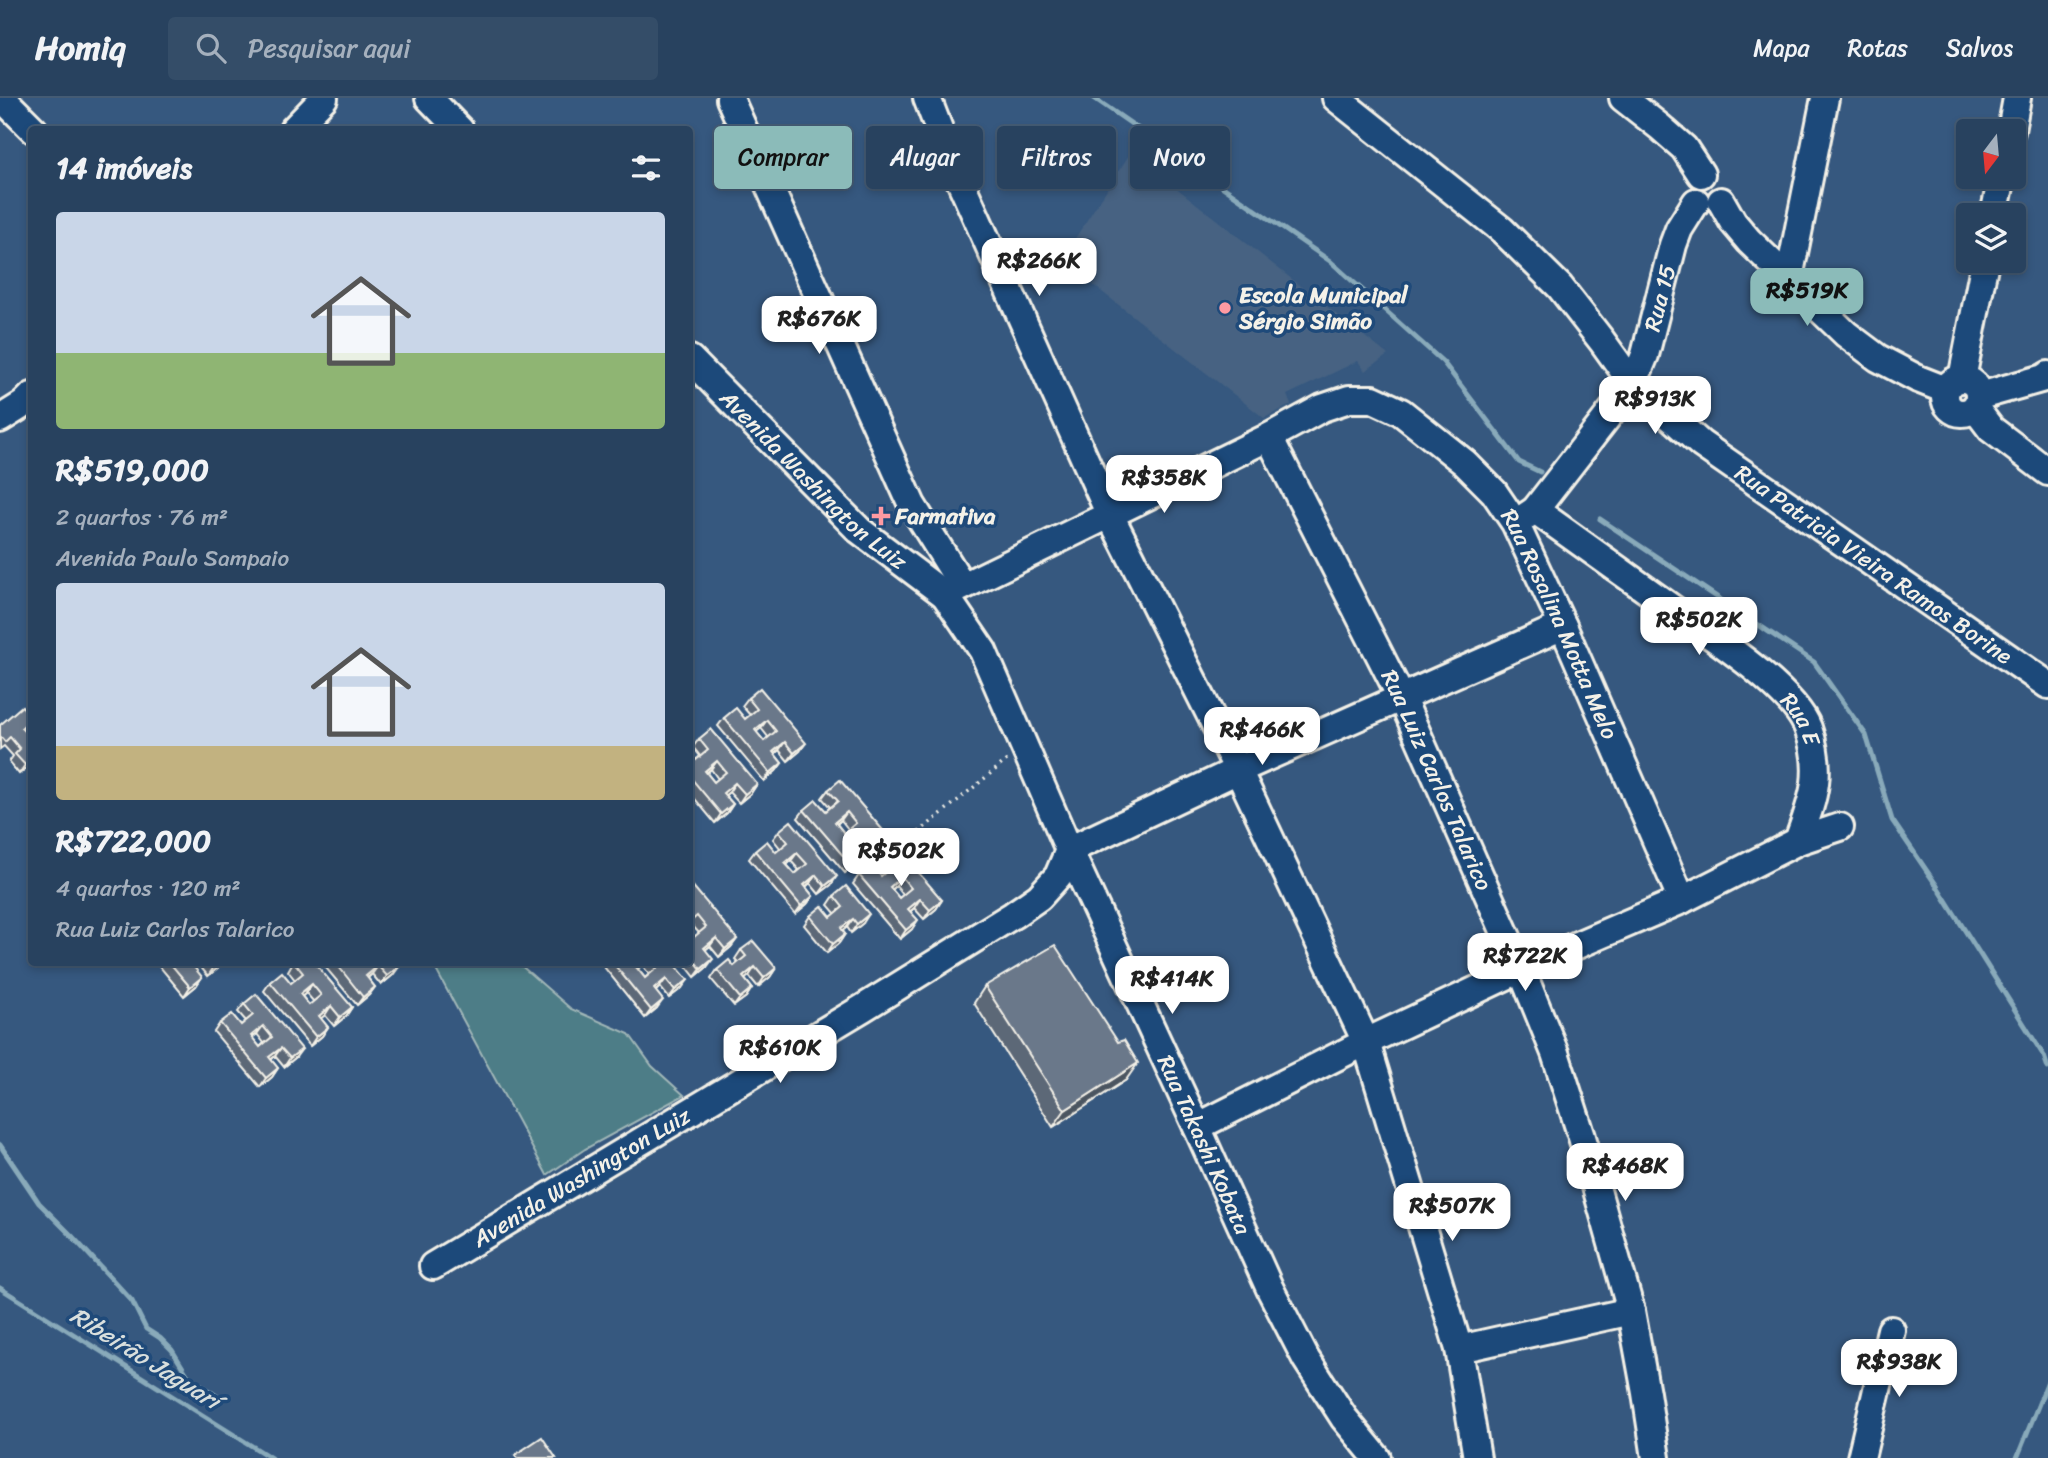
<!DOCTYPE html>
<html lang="pt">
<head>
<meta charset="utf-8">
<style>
  body { margin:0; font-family:Sriracha,sans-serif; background:#344d68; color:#f1f3f6; height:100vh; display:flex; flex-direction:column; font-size:26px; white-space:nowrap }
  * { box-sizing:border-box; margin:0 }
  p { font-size:23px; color:#a5b0bd }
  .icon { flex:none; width:38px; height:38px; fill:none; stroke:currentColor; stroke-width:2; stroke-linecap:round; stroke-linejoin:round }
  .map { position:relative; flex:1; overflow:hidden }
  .panel { position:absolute; left:28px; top:28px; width:665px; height:840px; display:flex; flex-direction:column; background:#28425f; border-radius:7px; box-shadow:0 4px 10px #0003,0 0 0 2px #445b74 }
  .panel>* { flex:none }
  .hud { position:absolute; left:714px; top:28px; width:665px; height:63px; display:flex; gap:14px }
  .needle { width:46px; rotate:196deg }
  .buttons { position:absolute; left:1956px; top:21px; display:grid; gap:14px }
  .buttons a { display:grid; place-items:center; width:70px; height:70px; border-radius:7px; background:#28425f; box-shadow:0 4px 10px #0003,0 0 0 2px #445b74; font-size:35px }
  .price { position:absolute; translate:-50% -60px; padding:0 16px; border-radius:14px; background:#fff; color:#222; font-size:23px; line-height:46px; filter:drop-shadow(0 2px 4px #0008) }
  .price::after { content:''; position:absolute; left:50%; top:42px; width:21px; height:16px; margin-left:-10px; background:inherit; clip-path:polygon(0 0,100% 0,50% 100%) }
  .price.on { background:#8bbbb9; color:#111 }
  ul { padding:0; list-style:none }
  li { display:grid; align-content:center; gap:14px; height:371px; padding:0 28px }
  li span { display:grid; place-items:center; height:217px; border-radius:7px; color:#555 }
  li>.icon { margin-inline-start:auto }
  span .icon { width:126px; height:126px; fill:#fffc; stroke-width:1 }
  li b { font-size:30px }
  h2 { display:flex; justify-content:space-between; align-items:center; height:84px; padding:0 28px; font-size:30px }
  .chip { padding:0 24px; border-radius:7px; background:#28425f; box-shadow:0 4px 10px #0003,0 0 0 2px #445b74; font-size:24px; line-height:63px }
  .chip.on { background:#8bbbb9; color:#111 }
  header { display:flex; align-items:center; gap:42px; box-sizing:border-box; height:98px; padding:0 35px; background:#28425f; border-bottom:2px solid #445b74 }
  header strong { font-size:33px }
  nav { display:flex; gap:38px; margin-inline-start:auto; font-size:24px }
  .search { width:490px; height:63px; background:#344d68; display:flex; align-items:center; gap:18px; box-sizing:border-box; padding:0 24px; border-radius:7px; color:#a5b0bd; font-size:26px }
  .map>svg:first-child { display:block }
  .built { fill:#466282 }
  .green { fill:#4e7d87; stroke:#a1b7b8; stroke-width:2 }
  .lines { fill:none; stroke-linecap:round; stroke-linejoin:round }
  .stream { stroke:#89aaba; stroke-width:5 }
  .minor-casing { stroke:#f4f1e8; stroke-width:32 }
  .path { stroke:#f4f1e8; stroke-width:3.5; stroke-dasharray:2 5; stroke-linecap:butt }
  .minor { stroke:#1f4a7a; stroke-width:26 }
  .wall { fill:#5c6777; stroke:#f4f1e8; stroke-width:2; fill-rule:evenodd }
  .shaded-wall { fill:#4b5461; stroke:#f4f1e8; stroke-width:2 }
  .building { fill:#6b788a; stroke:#f4f1e8; stroke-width:2; fill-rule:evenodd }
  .poi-dot { fill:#ff9aa2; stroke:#1f4a7a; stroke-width:2.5 }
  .labels { text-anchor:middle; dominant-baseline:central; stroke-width:7; stroke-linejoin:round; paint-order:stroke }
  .poi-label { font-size:23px; font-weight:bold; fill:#f4f1e8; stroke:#1f4a7a; text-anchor:start }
  .street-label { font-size:23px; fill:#f4f1e8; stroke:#1f4a7a }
  .water-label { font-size:24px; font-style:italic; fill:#d9dfdd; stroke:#1f4a7a }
</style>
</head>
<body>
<header>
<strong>Homiq</strong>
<div class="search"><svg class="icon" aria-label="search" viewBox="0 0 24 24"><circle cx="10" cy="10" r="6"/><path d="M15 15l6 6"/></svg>Pesquisar aqui</div>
<nav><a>Mapa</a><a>Rotas</a><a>Salvos</a></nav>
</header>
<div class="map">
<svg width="2048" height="1360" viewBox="0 0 2048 1360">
  <rect width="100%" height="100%" fill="#36587f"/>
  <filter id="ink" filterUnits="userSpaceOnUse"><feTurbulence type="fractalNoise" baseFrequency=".0143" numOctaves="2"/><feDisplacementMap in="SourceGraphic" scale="14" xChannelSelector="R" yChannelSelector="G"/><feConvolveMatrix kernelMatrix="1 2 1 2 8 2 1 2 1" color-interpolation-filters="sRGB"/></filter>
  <g filter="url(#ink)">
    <polygon class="built" points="1131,54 1388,257 1365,273 1358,263 1287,297 1291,307 1264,320 1061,162"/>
    <polygon class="green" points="442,864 518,865 571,911 629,936 652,968 684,997 585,1051 547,1077 435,870"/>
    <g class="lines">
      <g class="stream">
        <polyline points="1094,0 1330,163 1443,264 1519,364 1540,374"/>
        <polyline points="1600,421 1814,564 1866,637 1892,722 1937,788 2044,958 2048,970"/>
        <polyline points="0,1047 39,1105 72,1138 132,1203 146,1231 160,1240 172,1252 188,1278 221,1301"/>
        <polyline points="0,1190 271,1360"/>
        <polyline points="2017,1360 2048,1283"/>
      </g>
      <defs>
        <g id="minor">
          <polyline points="2,0 34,32"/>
          <polyline points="429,0 460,32"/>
          <polyline points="927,0 952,65 1110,417 1238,672 1366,944 1459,1251 1477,1360"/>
          <path id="s1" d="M1336,0L1502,132L1560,189L1602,243L1633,286L1701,346L2048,587"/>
          <polyline points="1623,0 1660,29 1684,50 1701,76"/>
          <polyline points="730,1 912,407 962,487"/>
          <polyline points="293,32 324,0"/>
          <polyline points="2011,33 2017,0"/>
          <polyline points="1721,103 1733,124 1749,143 1846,236 1878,260 1918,281 1946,292"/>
          <polyline points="1994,117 2002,79"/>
          <polyline points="1789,180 1825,0"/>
          <path id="s2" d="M690,261L859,432L945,497L983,553L1069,752L1197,1029L1270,1191L1306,1261L1344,1320L1377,1360"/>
          <circle cx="1962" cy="298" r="17"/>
          <polyline points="1962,281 1985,163"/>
          <polyline points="1980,298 2044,280 2048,277"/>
          <polyline points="1975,310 1991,331 2048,374"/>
          <polyline points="0,321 24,306 32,298"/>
          <path id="s3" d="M1269,339L1401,599L1521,871L1555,955L1582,1039L1631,1213L1646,1295L1656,1360"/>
          <path id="s4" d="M1535,412C1579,444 1624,476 1669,508C1705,534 1793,590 1808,630C1824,675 1813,701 1798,743"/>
          <path id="s5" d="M1520,422L1535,412L1633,286L1645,257L1673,147L1679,131L1696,104"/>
          <path id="s6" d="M945,497L1269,339L1322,310L1349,301H1373L1401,314L1465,365L1494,394L1515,425L1563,528L1682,802"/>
          <polyline points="1197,1029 1366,944 1521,871 1682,802 1798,743 1840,729"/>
          <path id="s7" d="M433,1168L863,910L1013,817L1039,799L1058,778L1069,752L1238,672L1563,528"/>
          <polyline points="1459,1251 1631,1213"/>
          <polyline points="1861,1360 1891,1232"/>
        </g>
      </defs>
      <use href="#minor" class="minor-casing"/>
      <polyline class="path" points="908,743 1007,662"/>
      <use href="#minor" class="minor"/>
    </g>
    <g class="wall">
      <polygon points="32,600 32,614 26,608"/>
      <path d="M748,600L800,653L788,663L779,652L775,656L782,665L776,673L764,683L718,628L724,620L745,621L750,617L742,608ZM761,630L768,639L764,643L756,634Z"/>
      <polygon points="0,627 26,629 23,632 32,665 19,676 9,664 13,658 4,648 0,651"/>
      <path d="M699,641L757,686L751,695L739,705L729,694L725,697L733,706L727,715L715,725L690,695V655L696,662L700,658L693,649ZM711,671L718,681L714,684L707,675Z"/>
      <path d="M828,692L881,745L869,755L859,744L855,748L857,765L845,775L798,720L804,712L826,713L830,709L822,700ZM841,722L848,731L844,735L837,726Z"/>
      <path d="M779,733L831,787L819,796L810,785L806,789L813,798L807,806L795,816L749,761L755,753L776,754L780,750L773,741ZM791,763L799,772L795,776L787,767Z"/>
      <path d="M884,758L942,802L936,811L924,821L914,810L910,814L912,831L900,841L853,786L859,777L881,778L885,775L878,766ZM896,788L903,797L899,800L892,792Z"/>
      <polygon points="690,787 737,841 731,849 719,859 710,848 705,852 707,869 695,879 683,864 690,864 690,833 694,839 699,835 691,826 690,828"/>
      <polygon points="834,798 863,825 851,835 847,829 842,833 845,836 839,845 827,855 804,827 810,818 831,819 836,816 828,807"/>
      <polygon points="741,852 776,870 770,879 758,889 749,878 745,881 752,890 746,899 734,908 711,881 717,872 734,868 738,864 735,861"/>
      <polygon points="156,864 223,864 220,868 208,878 199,867 195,871 202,879 196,888 184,898"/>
      <path d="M293,864L352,909L346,918L334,928L325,917L320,920L328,929L322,938L310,948L264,893L270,884L291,885L295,882L288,873ZM306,895L314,904L309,907L302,898Z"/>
      <polygon points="321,864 355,864 357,867 396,864 393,877 381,887 372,876 368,880 375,889 369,897 357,907"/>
      <path d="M600,864H673L682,890L669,900L660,889L656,893L657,910L645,920ZM642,867L649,876L645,880L638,871Z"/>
      <polygon points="985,888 1118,944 1126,982 1053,1029 974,905"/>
      <path d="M244,906L296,959L284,969L275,958L271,962L278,970L272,979L260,989L214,934L220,925L241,927L246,923L238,914ZM257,936L264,945L260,949L252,940Z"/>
    </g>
    <g class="shaded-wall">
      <polygon points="767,622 761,630 749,640 755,632"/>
      <polygon points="785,644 779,652 767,662 773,654"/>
      <polygon points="806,645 800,653 788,663 794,655"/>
      <polygon points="32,662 32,665 19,676 25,667"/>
      <polygon points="717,663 711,671 699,681 705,673"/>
      <polygon points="782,665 776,673 764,683 770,675"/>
      <polygon points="735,685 729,694 717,704 723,695"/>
      <polygon points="757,686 751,695 739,705 745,696"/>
      <polygon points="733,706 727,715 715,725 721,716"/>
      <polygon points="847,714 841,722 829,732 835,724"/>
      <polygon points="865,736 859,744 847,754 853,746"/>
      <polygon points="887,737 881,745 869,755 875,747"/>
      <polygon points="797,755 791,763 779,773 785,765"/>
      <polygon points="863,757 857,765 845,775 851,767"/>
      <polygon points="816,777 810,785 798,795 804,787"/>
      <polygon points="837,778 831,787 819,796 825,788"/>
      <polygon points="902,779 896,788 884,798 890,789"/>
      <polygon points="813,798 807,806 795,816 801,808"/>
      <polygon points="920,801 914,810 902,820 908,811"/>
      <polygon points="942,802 936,811 924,821 930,812"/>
      <polygon points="869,816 863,825 851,835 857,826"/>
      <polygon points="853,821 847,829 835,839 841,830"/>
      <polygon points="918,822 912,831 900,841 906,832"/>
      <polygon points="845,836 839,845 827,855 833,846"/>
      <polygon points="716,840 710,848 698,858 704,850"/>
      <polygon points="737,841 731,849 719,859 725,851"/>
      <polygon points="713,861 707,869 695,879 701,871"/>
      <polygon points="220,864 223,864 220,868 208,878 214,869"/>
      <polygon points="641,864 644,864 630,877 636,869"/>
      <polygon points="378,868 372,876 360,886 366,878"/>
      <polygon points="399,869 393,877 381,887 387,878"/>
      <polygon points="755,869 749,878 737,887 743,879"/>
      <polygon points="776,870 770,879 758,889 764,880"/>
      <polygon points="202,879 196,888 184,898 190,889"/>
      <polygon points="666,881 660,889 648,900 654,891"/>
      <polygon points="688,882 682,890 669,900 675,892"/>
      <polygon points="312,886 306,895 294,905 300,896"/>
      <polygon points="375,889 369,897 357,907 363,899"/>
      <polygon points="752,890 746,899 734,908 740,900"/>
      <polygon points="663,902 657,910 645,920 651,912"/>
      <polygon points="331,908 325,917 313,927 319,918"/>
      <polygon points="352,909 346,918 334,928 340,919"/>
      <polygon points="263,928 257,936 245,946 251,938"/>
      <polygon points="328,929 322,938 310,948 316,939"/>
      <polygon points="281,950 275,958 263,968 269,959"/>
      <polygon points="302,951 296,959 284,969 290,960"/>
      <polygon points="1138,965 1126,982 1053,1029 1065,1012"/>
      <polygon points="278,970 272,979 260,989 266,980"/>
    </g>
    <g class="building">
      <path d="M760,590L806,645L794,655L785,644L773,654L782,665L770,675L724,620L736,610L745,621L757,611L748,600ZM767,622L776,633L764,643L755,632Z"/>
      <polygon points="22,608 32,620 21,630 32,641 32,662 25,667 15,656 20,651 10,639 5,644 0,638 0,627"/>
      <path d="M711,631L757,686L745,696L735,685L723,695L733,706L721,716L690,679V655L696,662L708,652L699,641ZM717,663L726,674L714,684L705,673Z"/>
      <path d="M840,682L887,737L875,747L865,736L853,746L863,757L851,767L804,712L816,702L826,713L838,703L828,692ZM847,714L856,725L844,735L835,724Z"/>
      <path d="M791,723L837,778L825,788L816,777L804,787L813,798L801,808L755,753L767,743L776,754L788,744L779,733ZM797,755L807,766L795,776L785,765Z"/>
      <path d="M895,747L942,802L930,812L920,801L908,811L918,822L906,832L859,777L871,767L881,778L893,768L884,758ZM902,779L911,790L899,800L890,789Z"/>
      <polygon points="691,786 737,841 725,851 716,840 704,850 713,861 701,871 690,857 690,833 694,839 706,829 697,818 690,824 690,787"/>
      <polygon points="846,788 869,816 857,826 853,821 841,830 845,836 833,846 810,818 822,808 831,819 843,809 834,798"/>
      <polygon points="753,843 776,870 764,880 755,869 743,879 752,890 740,900 717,872 729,862 734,868 746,858 741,852"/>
      <polygon points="1055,847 1118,944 1124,942 1138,965 1065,1012 985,888"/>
      <polygon points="169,864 198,864 193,868 202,879 190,889"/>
      <polygon points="210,864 220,864 214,869"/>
      <path d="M294,864H314L352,909L340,919L331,908L319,918L328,929L316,939L270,884L282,874L291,885L303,875ZM312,886L321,897L309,907L300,896Z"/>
      <polygon points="335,864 355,864 357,867 359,864 396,864 399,869 387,878 378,868 366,878 375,889 363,899"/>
      <polygon points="612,864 641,864 636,869 645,880 657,870 653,864 673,864 688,882 675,892 666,881 654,891 663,902 651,912"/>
      <path d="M256,896L302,951L290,960L281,950L269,959L278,970L266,980L220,925L232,916L241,927L253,917L244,906ZM263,928L272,939L260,949L251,938Z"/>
      <polygon points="542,1339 556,1360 517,1360 515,1357"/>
    </g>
  </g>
  <g class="poi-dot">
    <circle cx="1225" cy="210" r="7"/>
    <path d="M877.5 407.5h7v7h7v7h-7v7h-7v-7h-7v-7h7z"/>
  </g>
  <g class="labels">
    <g class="poi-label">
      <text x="1239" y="197">Escola Municipal<tspan x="1239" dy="26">Sérgio Simão</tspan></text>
      <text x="895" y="418">Farmativa</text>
    </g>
    <g class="street-label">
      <text stroke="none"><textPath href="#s5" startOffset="268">Rua 15</textPath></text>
      <text stroke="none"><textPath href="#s2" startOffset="173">Avenida Washington Luiz</textPath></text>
      <text stroke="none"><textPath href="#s1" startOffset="716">Rua Patricia Vieira Ramos Borine</textPath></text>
      <text stroke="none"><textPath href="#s6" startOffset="775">Rua Rosalina Motta Melo</textPath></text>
      <text stroke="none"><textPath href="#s4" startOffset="340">Rua E</textPath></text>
      <text stroke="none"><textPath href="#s3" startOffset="382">Rua Luiz Carlos Talarico</textPath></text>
      <text stroke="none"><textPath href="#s2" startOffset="957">Rua Takashi Kobata</textPath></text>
      <text stroke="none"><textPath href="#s7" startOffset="173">Avenida Washington Luiz</textPath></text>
    </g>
    <g class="water-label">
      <text transform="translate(145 1260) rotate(32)">Ribeirão Jaguarí</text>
    </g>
  </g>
</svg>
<div class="buttons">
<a><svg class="needle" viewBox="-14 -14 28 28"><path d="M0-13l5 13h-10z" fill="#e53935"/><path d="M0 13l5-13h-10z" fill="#a5b0bd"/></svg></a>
<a><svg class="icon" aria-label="layers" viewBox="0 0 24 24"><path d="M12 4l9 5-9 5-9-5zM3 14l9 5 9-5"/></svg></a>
</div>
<b class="price" style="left:1039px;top:200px">R$266K</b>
<b class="price on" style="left:1807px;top:230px">R$519K</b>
<b class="price" style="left:819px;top:258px">R$676K</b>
<b class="price" style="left:1655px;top:338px">R$913K</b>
<b class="price" style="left:1164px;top:417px">R$358K</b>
<b class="price" style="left:1699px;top:559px">R$502K</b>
<b class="price" style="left:1262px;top:669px">R$466K</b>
<b class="price" style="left:901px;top:790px">R$502K</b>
<b class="price" style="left:1525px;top:895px">R$722K</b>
<b class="price" style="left:1172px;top:918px">R$414K</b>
<b class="price" style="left:780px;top:987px">R$610K</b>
<b class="price" style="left:1625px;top:1105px">R$468K</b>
<b class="price" style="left:1452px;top:1145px">R$507K</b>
<b class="price" style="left:1899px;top:1301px">R$938K</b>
<div class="hud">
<a class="chip on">Comprar</a>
<a class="chip">Alugar</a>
<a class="chip">Filtros</a>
<a class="chip">Novo</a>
</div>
<section class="panel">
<h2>14 imóveis<svg class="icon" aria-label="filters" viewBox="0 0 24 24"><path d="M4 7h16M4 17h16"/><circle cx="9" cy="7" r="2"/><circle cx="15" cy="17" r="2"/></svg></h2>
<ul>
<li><span style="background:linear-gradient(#c9d6e8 65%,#8fb573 0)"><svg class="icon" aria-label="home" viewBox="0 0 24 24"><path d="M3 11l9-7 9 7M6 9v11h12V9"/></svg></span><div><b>R$519,000</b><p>2 quartos · 76 m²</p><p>Avenida Paulo Sampaio</p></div></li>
<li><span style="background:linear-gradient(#c9d6e8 75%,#c2b280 0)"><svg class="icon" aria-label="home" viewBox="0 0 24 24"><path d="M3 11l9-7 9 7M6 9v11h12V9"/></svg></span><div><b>R$722,000</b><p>4 quartos · 120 m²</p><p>Rua Luiz Carlos Talarico</p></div></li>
</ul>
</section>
</div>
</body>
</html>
